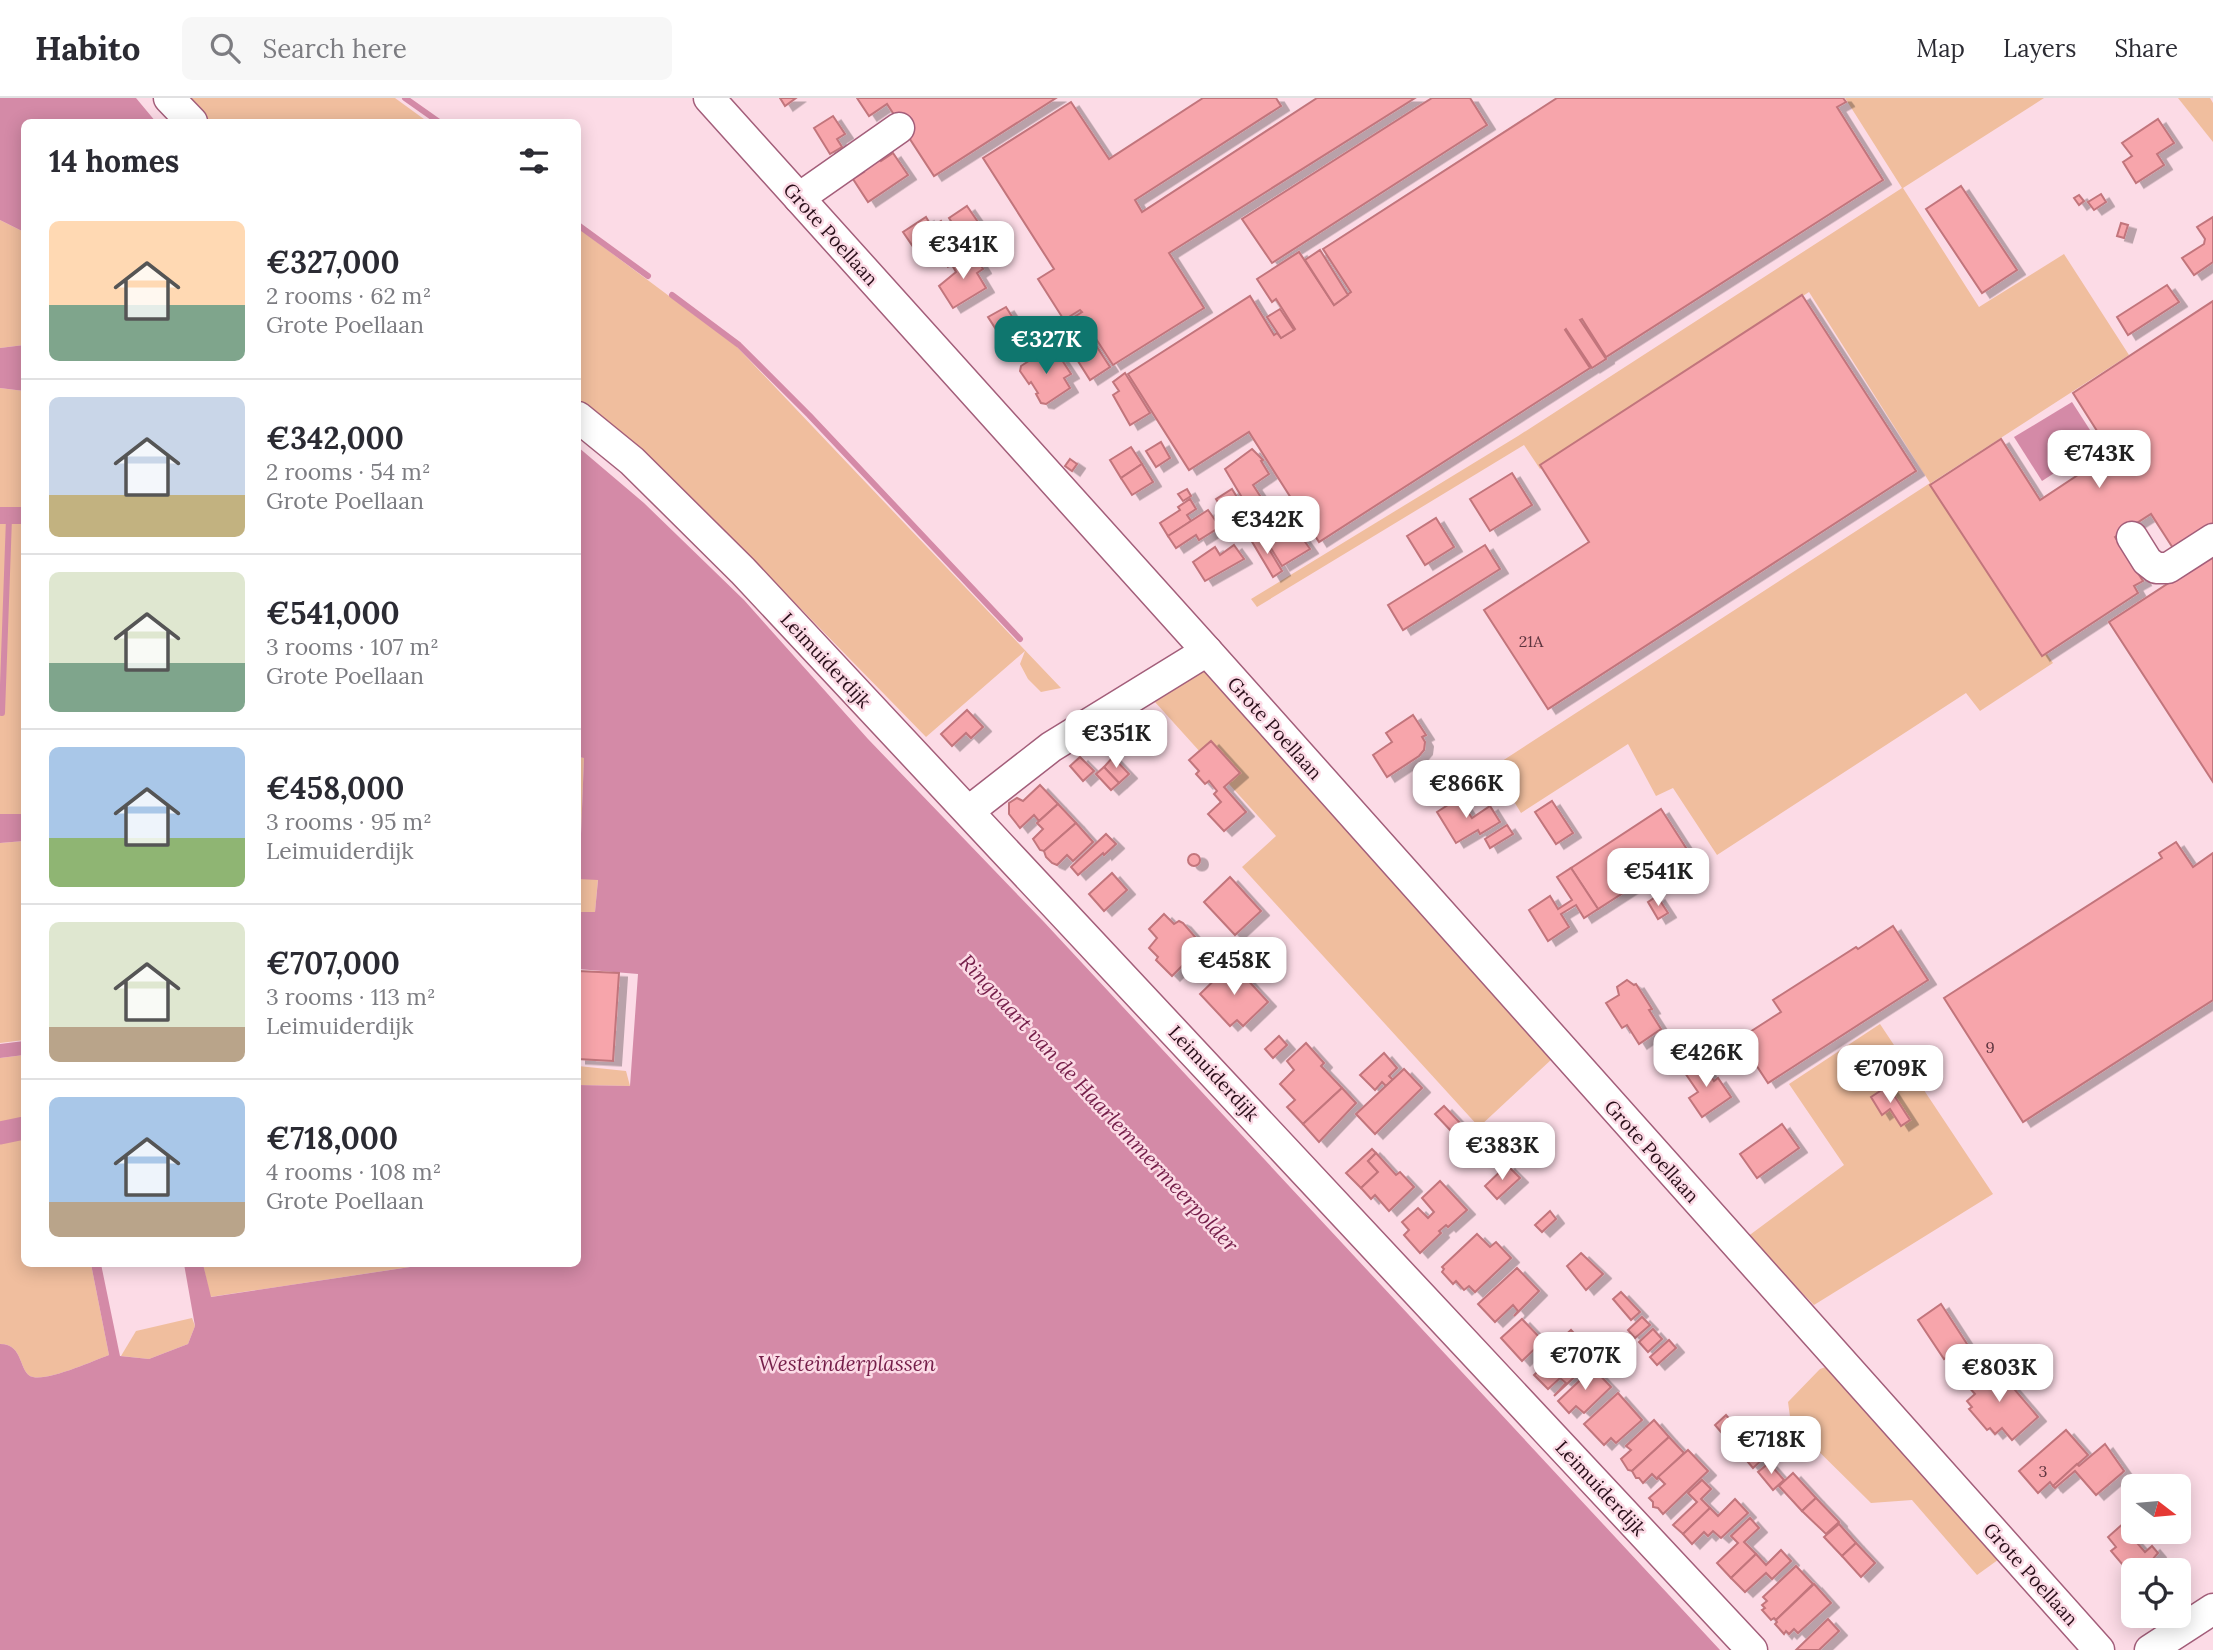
<!DOCTYPE html>
<html lang="en">
<head>
<meta charset="utf-8">
<style>
  body { margin:0; font-family:Lora,serif; background:#f7f7f7; color:#2b2b33; height:100vh; display:flex; flex-direction:column; font-size:26px; white-space:nowrap }
  * { box-sizing:border-box; margin:0 }
  p { font-size:23px; color:#7c7c81 }
  .icon { flex:none; width:38px; height:38px; fill:none; stroke:currentColor; stroke-width:2; stroke-linecap:round; stroke-linejoin:round }
  .map { position:relative; flex:1; overflow:hidden }
  .details { position:absolute; left:21px; top:21px; width:560px; height:1148px; display:flex; flex-direction:column; background:#fff; border-radius:10px; box-shadow:0 4px 18px #0003 }
  .details>* { flex:none }
  .needle { width:46px; rotate:106deg }
  .tools { position:absolute; left:2121px; top:1376px; display:grid; gap:14px }
  .tools a { display:grid; place-items:center; width:70px; height:70px; border-radius:10px; background:#fff; box-shadow:0 4px 18px #0003; font-size:35px }
  .price { position:absolute; translate:-50% -60px; padding:0 16px; border-radius:14px; background:#fff; color:#222; font-size:23px; line-height:46px; filter:drop-shadow(0 2px 4px #0008) }
  .price::after { content:''; position:absolute; left:50%; top:42px; width:21px; height:16px; margin-left:-10px; background:inherit; clip-path:polygon(0 0,100% 0,50% 100%) }
  .price.on { background:#0f766e; color:#fff }
  ul { padding:0; list-style:none }
  li { display:flex; align-items:center; gap:21px; height:175px; padding:0 28px }
  li+li { border-top:2px solid #e1e1e2 }
  li span { display:grid; place-items:center; flex:none; width:196px; height:140px; border-radius:10px; color:#555 }
  li>.icon { margin-inline-start:auto }
  span .icon { width:84px; height:84px; fill:#fffc; stroke-width:1 }
  li b { font-size:30px }
  h2 { display:flex; justify-content:space-between; align-items:center; height:84px; padding:0 28px; font-size:30px }
  header { display:flex; align-items:center; gap:42px; box-sizing:border-box; height:98px; padding:0 35px; background:#fff; border-bottom:2px solid #e1e1e2 }
  header strong { font-size:33px }
  nav { display:flex; gap:38px; margin-inline-start:auto; font-size:24px }
  .search { width:490px; height:63px; background:#f7f7f7; display:flex; align-items:center; gap:18px; box-sizing:border-box; padding:0 24px; border-radius:10px; color:#7c7c81; font-size:26px }
  .map>svg:first-child { display:block }
  .green { fill:#f0be9e }
  .water { fill:#d48aa7 }
  .lines { fill:none; stroke-linecap:round; stroke-linejoin:round }
  .stream { stroke:#d48aa7; stroke-width:6 }
  .canal { stroke:#d48aa7; stroke-width:23 }
  .building { fill:#f7a5ab; stroke:#c2757c; stroke-width:2; filter:url(#shadow) }
  .minor-casing { stroke:#a35e7a; stroke-width:33 }
  .minor { stroke:#fff; stroke-width:30 }
  .labels { text-anchor:middle; dominant-baseline:central; stroke-width:5; stroke-linejoin:round; paint-order:stroke }
  .number-label { font-size:16px; fill:#5d343e }
  .street-label { font-size:19px; fill:#2a0f1a; stroke:#fcdbe6 }
  .water-label { font-size:21px; font-style:italic; fill:#751e49; stroke:#fcdbe6 }
</style>
</head>
<body>
<header>
<strong>Habito</strong>
<div class="search"><svg class="icon" aria-label="search" viewBox="0 0 24 24"><circle cx="10" cy="10" r="6"/><path d="M15 15l6 6"/></svg>Search here</div>
<nav><a>Map</a><a>Layers</a><a>Share</a></nav>
</header>
<div class="map">
<svg width="2213" height="1552" viewBox="0 0 2213 1552">
  <defs>
    <filter id="shadow"><feDropShadow dx="8" dy="4.5" stdDeviation="0" flood-color="#0004"/></filter>
  </defs>
  <rect width="100%" height="100%" fill="#fcdbe6"/>
  <g class="green">
    <polygon points="181,0 395,0 428,24 206,24"/>
    <polygon points="1845,0 2044,0 1903,90 1979,209 2064,156 2129,257 1931,385 2053,565 1980,613 1966,595 1717,757 1673,690 1656,698 1628,646 1521,715 1493,669 1930,385 1809,194 1540,371 1524,347 1257,509 1251,501 1518,338 1902,90"/>
    <polygon points="2178,0 2210,0 2213,5 2213,44"/>
    <polygon points="0,122 24,134 24,247 0,250"/>
    <polygon points="578,130 736,248 1061,590 1041,594 1028,581 1020,566 1025,553 926,639 766,475 647,367 578,309"/>
    <polygon points="0,290 24,293 24,409 0,409"/>
    <rect x="0" y="426" width="24" height="290"/>
    <polygon points="1205,572 1297,671 1385,776 1553,960 1479,1029 1242,769 1276,738 1155,604"/>
    <polygon points="578,659 584,660 581,736 578,736"/>
    <polygon points="24,743 24,942 0,945 0,745"/>
    <polygon points="578,781 598,781 595,814 578,814"/>
    <polygon points="1880,926 1993,1096 1814,1207 1747,1139 1844,1067 1789,986"/>
    <path d="M24,957V1166H91L109,1257C93,1263 48,1283 33,1279C18,1276 25,1246 0,1246V960Z"/>
    <polygon points="578,968 626,973 630,988 578,987"/>
    <polygon points="203,1166 430,1166 210,1199"/>
    <polygon points="192,1220 195,1228 188,1246 149,1261 121,1258 136,1233"/>
    <polygon points="1831,1267 2002,1459 1977,1477 1912,1402 1871,1405 1791,1326 1788,1304 1820,1271"/>
  </g>
  <g class="water">
    <polygon points="0,0 136,0 156,24 24,24 24,134 0,122"/>
    <polygon points="24,247 24,293 0,290 0,250"/>
    <polygon points="2072,304 2099,346 2042,383 2014,339"/>
    <path d="M578,349L644,405L744,502L868,641L1044,824L1720,1552H0V1246C25,1246 18,1276 33,1279C48,1283 93,1263 109,1257L91,1166H101L120,1258L149,1261L188,1246L195,1228L184,1166H203L211,1199L430,1166H578V987L630,988L638,876L578,871V814H595L598,782L578,781V736H581L584,660L578,659Z"/>
    <rect x="0" y="409" width="24" height="17"/>
    <polygon points="0,716 24,716 24,743 0,745"/>
    <polygon points="24,943 24,957 0,960 0,946"/>
  </g>
  <g class="lines">
    <g class="stream">
      <polyline points="405,0 439,24"/>
      <polyline points="578,127 648,178"/>
      <polyline points="672,197 739,247 809,317 1020,541"/>
      <polyline points="2,615 9,420"/>
    </g>
    <polyline class="canal" points="0,1035 24,1030"/>
  </g>
  <g class="building">
    <polygon points="780,0 796,0 785,8"/>
    <polygon points="857,0 1056,0 934,78 887,6 869,18"/>
    <polygon points="1203,0 1276,0 1281,8 1135,102 1142,114 1317,0 1415,0 1169,155 1204,210 1113,267 1085,224 1082,226 1110,269 1090,282 1057,230 1082,214 1080,212 1064,222 1038,181 1054,171 983,60 1071,4 1109,61"/>
    <polygon points="1432,0 1470,0 1487,27 1272,165 1242,121"/>
    <polygon points="1557,0 1843,0 1846,4 1837,9 1883,82 1606,259 1582,221 1580,222 1606,261 1592,270 1566,231 1565,232 1590,270 1319,444 1249,334 1189,372 1128,276 1250,198 1274,237 1277,235 1281,240 1295,231 1276,201 1272,204 1257,181 1299,154 1334,207 1351,194 1323,151"/>
    <polygon points="833,18 845,36 837,41 842,49 830,56 814,30"/>
    <polygon points="2158,21 2174,45 2157,56 2164,67 2136,85 2123,64 2132,58 2122,45"/>
    <polygon points="893,55 908,77 868,104 853,81 864,74 862,71 879,59 881,63"/>
    <polygon points="1961,88 2017,172 1982,195 1926,111"/>
    <polygon points="2101,96 2106,104 2094,112 2088,104"/>
    <polygon points="2079,97 2084,103 2079,107 2074,100"/>
    <polygon points="967,108 980,127 961,139 949,120"/>
    <polygon points="926,119 932,129 941,123 947,132 916,153 903,134"/>
    <polygon points="2213,119 2213,164 2194,177 2182,160 2204,146 2205,141 2197,129"/>
    <polygon points="2121,125 2128,127 2124,140 2117,138"/>
    <polygon points="1320,152 1348,197 1334,207 1305,162"/>
    <polygon points="972,153 983,171 977,175 986,190 953,210 939,188 956,174 952,167 947,169"/>
    <polygon points="2167,187 2179,204 2128,237 2117,219"/>
    <polygon points="1802,197 1916,373 1548,611 1484,512 1589,444 1540,367"/>
    <polygon points="2213,203 2213,436 2178,458 2151,416 2115,439 2143,483 2134,488 2138,495 2042,558 1930,387 2001,341 2040,402 2111,355 2073,295"/>
    <polygon points="1006,209 1027,242 1010,253 988,219"/>
    <polygon points="1280,211 1294,232 1281,240 1267,219"/>
    <polygon points="1046,252 1053,263 1060,259 1071,276 1064,280 1070,290 1046,306 1041,305 1036,296 1038,295 1031,284 1029,286 1020,273 1021,268"/>
    <polygon points="1125,275 1150,315 1130,327 1113,297 1119,293 1113,284"/>
    <polygon points="1161,344 1170,360 1156,369 1146,353"/>
    <polygon points="1131,349 1142,366 1121,380 1110,362"/>
    <polygon points="1252,351 1263,362 1261,363 1269,376 1253,387 1264,404 1250,413 1225,371"/>
    <polygon points="1070,361 1077,366 1072,373 1065,368"/>
    <polygon points="1142,366 1153,384 1132,397 1121,380"/>
    <polygon points="1512,375 1532,407 1490,433 1470,401"/>
    <polygon points="1187,391 1191,398 1183,403 1178,396"/>
    <polygon points="1232,391 1245,412 1229,422 1216,401"/>
    <polygon points="1190,401 1196,411 1187,417 1191,423 1168,438 1160,425 1180,412 1178,409"/>
    <polygon points="1208,412 1220,429 1199,442 1196,437 1176,450 1168,438"/>
    <polygon points="1436,420 1454,449 1425,467 1407,438"/>
    <polygon points="1296,431 1310,451 1282,468 1269,447"/>
    <polygon points="1260,436 1282,473 1273,479 1251,442"/>
    <polygon points="1234,447 1244,461 1205,483 1193,464 1215,449 1220,457"/>
    <polygon points="1485,447 1500,471 1403,532 1388,507"/>
    <polygon points="2213,456 2213,684 2109,524"/>
    <polygon points="967,612 983,629 971,640 966,635 952,648 941,636"/>
    <polygon points="1413,617 1426,637 1422,639 1425,644 1424,652 1419,658 1387,679 1373,657 1392,644 1386,635"/>
    <polygon points="1211,643 1240,675 1224,689 1246,714 1224,733 1208,716 1221,704 1214,696 1217,693 1209,683 1205,686 1196,676 1199,673 1189,662"/>
    <polygon points="1080,659 1094,673 1083,683 1070,668"/>
    <polygon points="1113,659 1129,676 1119,685 1104,669"/>
    <polygon points="1492,665 1501,669 1498,675 1489,671"/>
    <polygon points="1104,669 1119,685 1111,692 1096,676"/>
    <polygon points="1040,687 1058,706 1039,723 1034,717 1020,730 1009,716 1009,705 1017,700 1023,703"/>
    <polygon points="1459,700 1472,720 1490,708 1500,724 1480,736 1478,732 1456,745 1437,714"/>
    <polygon points="1552,703 1573,735 1556,746 1535,714"/>
    <polygon points="1058,706 1076,725 1044,753 1040,752 1033,741 1043,731 1037,725"/>
    <polygon points="1661,711 1688,753 1598,811 1571,770"/>
    <polygon points="1076,725 1093,744 1073,763 1067,757 1057,767 1052,765 1046,759 1044,753"/>
    <polygon points="1507,727 1513,736 1490,750 1485,741"/>
    <polygon points="1106,736 1116,746 1104,757 1103,755 1078,777 1071,769"/>
    <polygon points="2176,744 2193,769 2213,755 2213,902 2023,1024 1944,900 2162,760 2159,755"/>
    <circle cx="1194" cy="762" r="6"/>
    <polygon points="1571,770 1598,811 1584,820 1576,807 1561,816 1569,829 1548,843 1529,812 1550,798 1558,811 1572,802 1557,779"/>
    <polygon points="1112,775 1127,792 1104,813 1089,796"/>
    <polygon points="1230,779 1261,813 1235,837 1204,804"/>
    <polygon points="1657,798 1668,815 1658,821 1648,804"/>
    <polygon points="1164,816 1174,826 1179,823 1183,825 1196,840 1194,845 1207,858 1185,879 1189,874 1183,867 1172,878 1156,862 1158,859 1149,850 1157,840 1149,831"/>
    <polygon points="1893,828 1928,882 1768,985 1739,941 1781,914 1773,902 1856,849 1858,851"/>
    <polygon points="1232,865 1268,904 1243,928 1237,922 1230,928 1200,896"/>
    <polygon points="578,873 619,875 613,963 578,961"/>
    <polygon points="1627,882 1634,887 1636,886 1652,911 1649,912 1661,931 1639,946 1627,927 1622,930 1606,905 1619,897 1617,889"/>
    <polygon points="1279,938 1287,947 1273,960 1265,951"/>
    <polygon points="1306,945 1324,965 1321,968 1342,990 1303,1026 1287,1009 1295,1002 1280,986 1294,972 1287,963"/>
    <polygon points="1384,955 1397,970 1389,978 1393,982 1386,988 1382,984 1375,992 1360,977"/>
    <polygon points="1699,961 1714,983 1718,980 1731,999 1702,1019 1689,1000 1698,994 1683,972"/>
    <polygon points="1404,971 1422,990 1375,1036 1356,1016"/>
    <polygon points="1888,988 1910,1022 1901,1028 1890,1011 1882,1017 1871,999"/>
    <polygon points="1342,990 1356,1005 1319,1044 1303,1026"/>
    <polygon points="1444,1008 1462,1027 1453,1035 1435,1016"/>
    <polygon points="1782,1026 1799,1050 1757,1080 1740,1056"/>
    <polygon points="1372,1051 1376,1055 1368,1063 1378,1074 1361,1090 1346,1075"/>
    <polygon points="1376,1055 1396,1077 1400,1074 1414,1089 1389,1113 1375,1097 1371,1101 1361,1090 1378,1074 1368,1063"/>
    <polygon points="1507,1067 1520,1080 1497,1101 1485,1088"/>
    <polygon points="1440,1083 1467,1112 1448,1129 1446,1127 1439,1133 1441,1135 1420,1155 1404,1137 1409,1132 1402,1124 1418,1110 1428,1120 1434,1114 1422,1100"/>
    <polygon points="1550,1113 1556,1121 1542,1134 1535,1127"/>
    <polygon points="1477,1136 1490,1149 1496,1144 1511,1160 1475,1194 1469,1188 1464,1192 1456,1183 1453,1186 1442,1174 1444,1171 1442,1169"/>
    <polygon points="1581,1155 1603,1176 1586,1192 1567,1168"/>
    <polygon points="1517,1170 1539,1193 1514,1218 1518,1213 1513,1207 1495,1224 1478,1206"/>
    <polygon points="1621,1194 1640,1214 1631,1222 1613,1201"/>
    <polygon points="1941,1206 1967,1246 1944,1261 1918,1222"/>
    <polygon points="1642,1219 1650,1227 1635,1240 1628,1232"/>
    <polygon points="1522,1221 1543,1243 1522,1263 1501,1240"/>
    <polygon points="1653,1231 1662,1241 1648,1254 1639,1244"/>
    <polygon points="1571,1232 1596,1259 1554,1298 1566,1285 1560,1280 1548,1291 1534,1277 1565,1248 1560,1242"/>
    <polygon points="1669,1242 1676,1250 1657,1267 1650,1259"/>
    <polygon points="1988,1265 1990,1267 1992,1265 2038,1319 2012,1342 2002,1330 1995,1336 1990,1330 1987,1332 1969,1311 1972,1309 1967,1303 1975,1296 1967,1287 1983,1273 1981,1271"/>
    <polygon points="1593,1270 1611,1289 1584,1315 1576,1308 1569,1315 1558,1303"/>
    <polygon points="1618,1295 1642,1322 1616,1345 1611,1340 1604,1347 1584,1326"/>
    <polygon points="1726,1317 1744,1338 1733,1348 1715,1327"/>
    <polygon points="1654,1322 1669,1339 1632,1373 1628,1372 1621,1361 1631,1352 1626,1348"/>
    <polygon points="2066,1332 2088,1357 2053,1388 2050,1384 2038,1395 2019,1373"/>
    <polygon points="1669,1339 1684,1355 1657,1381 1652,1376 1643,1385 1639,1380 1636,1380 1632,1373"/>
    <polygon points="2105,1346 2124,1373 2122,1375 2096,1397 2075,1373 2055,1390 2053,1388 2077,1366 2079,1368"/>
    <polygon points="1753,1347 1764,1360 1753,1370 1742,1357"/>
    <polygon points="1688,1352 1708,1373 1663,1416 1658,1410 1653,1409 1653,1404 1649,1400 1665,1386 1658,1379"/>
    <polygon points="1769,1365 1784,1382 1773,1392 1758,1374"/>
    <polygon points="1793,1375 1816,1400 1802,1413 1779,1388"/>
    <polygon points="1702,1382 1711,1391 1701,1401 1710,1410 1683,1436 1673,1427 1697,1404 1688,1395"/>
    <polygon points="1816,1400 1839,1424 1826,1436 1802,1413"/>
    <polygon points="1735,1401 1748,1415 1721,1440 1713,1433 1708,1438 1704,1434 1692,1446 1683,1436 1710,1410 1718,1418"/>
    <polygon points="1750,1420 1759,1430 1744,1444 1756,1456 1731,1480 1717,1465 1738,1445 1731,1438"/>
    <polygon points="2125,1424 2134,1434 2130,1437 2145,1454 2152,1448 2158,1455 2152,1462 2158,1472 2133,1472 2133,1479 2111,1453 2116,1449 2108,1439"/>
    <polygon points="1839,1426 1856,1445 1842,1458 1824,1439"/>
    <polygon points="1856,1445 1875,1465 1861,1479 1842,1458"/>
    <polygon points="1781,1452 1791,1463 1772,1481 1766,1475 1745,1494 1731,1480 1756,1456 1766,1467"/>
    <polygon points="1796,1468 1813,1486 1776,1522 1774,1520 1771,1522 1762,1512 1765,1510 1762,1507 1767,1503 1763,1499"/>
    <polygon points="1814,1486 1831,1505 1798,1535 1794,1531 1789,1536 1786,1533 1784,1536 1775,1526 1777,1524 1776,1522"/>
    <polygon points="1828,1521 1839,1533 1819,1552 1796,1552"/>
  </g>
  <g class="lines">
    <defs>
      <g id="minor">
        <polyline points="169,0 192,24"/>
        <polyline points="709,0 1207,553 2099,1552"/>
        <polyline points="799,100 899,30"/>
        <polyline points="578,319 632,363 743,473 1752,1552"/>
        <polyline points="2132,439 2147,463 2156,470 2168,470 2213,441"/>
        <polyline points="969,713 1051,649 1207,553"/>
        <polyline points="2150,1552 2213,1511"/>
      </g>
    </defs>
    <use href="#minor" class="minor-casing"/>
    <use href="#minor" class="minor"/>
  </g>
  <g class="labels">
    <g class="number-label">
      <text x="1531" y="543">21A</text>
      <text x="1990" y="949">9</text>
      <text x="2043" y="1373">3</text>
    </g>
    <g class="street-label">
      <text transform="translate(831 136) rotate(48)">Grote Poellaan</text>
      <text transform="translate(826 562) rotate(47)">Leimuiderdijk</text>
      <text transform="translate(1275 630) rotate(48)">Grote Poellaan</text>
      <text transform="translate(1214 975) rotate(47)">Leimuiderdijk</text>
      <text transform="translate(1652 1053) rotate(48)">Grote Poellaan</text>
      <text transform="translate(1601 1390) rotate(47)">Leimuiderdijk</text>
      <text transform="translate(2031 1476) rotate(48)">Grote Poellaan</text>
    </g>
    <g class="water-label">
      <text transform="translate(1099 1005) rotate(47)">Ringvaart van de Haarlemmermeerpolder</text>
      <text x="847" y="1265">Westeinderplassen</text>
    </g>
  </g>
</svg>
<div class="tools">
<a><svg class="needle" viewBox="-14 -14 28 28"><path d="M0-13l5 13h-10z" fill="#e53935"/><path d="M0 13l5-13h-10z" fill="#7c7c81"/></svg></a>
<a><svg class="icon" aria-label="locate" viewBox="0 0 24 24"><circle cx="12" cy="12" r="6"/><path d="M12 2v4M12 18v4M2 12h4M18 12h4"/></svg></a>
</div>
<b class="price" style="left:963px;top:183px">€341K</b>
<b class="price on" style="left:1046px;top:278px">€327K</b>
<b class="price" style="left:2099px;top:392px">€743K</b>
<b class="price" style="left:1267px;top:458px">€342K</b>
<b class="price" style="left:1116px;top:672px">€351K</b>
<b class="price" style="left:1466px;top:722px">€866K</b>
<b class="price" style="left:1658px;top:810px">€541K</b>
<b class="price" style="left:1234px;top:899px">€458K</b>
<b class="price" style="left:1706px;top:991px">€426K</b>
<b class="price" style="left:1890px;top:1007px">€709K</b>
<b class="price" style="left:1502px;top:1084px">€383K</b>
<b class="price" style="left:1585px;top:1294px">€707K</b>
<b class="price" style="left:1999px;top:1306px">€803K</b>
<b class="price" style="left:1771px;top:1378px">€718K</b>
<section class="details">
<h2>14 homes<svg class="icon" aria-label="filters" viewBox="0 0 24 24"><path d="M4 7h16M4 17h16"/><circle cx="9" cy="7" r="2"/><circle cx="15" cy="17" r="2"/></svg></h2>
<ul>
<li><span style="background:linear-gradient(#ffd9b3 60%,#7fa58c 0)"><svg class="icon" aria-label="home" viewBox="0 0 24 24"><path d="M3 11l9-7 9 7M6 9v11h12V9"/></svg></span><div><b>€327,000</b><p>2 rooms · 62 m²</p><p>Grote Poellaan</p></div></li>
<li><span style="background:linear-gradient(#c9d6e8 70%,#c2b280 0)"><svg class="icon" aria-label="home" viewBox="0 0 24 24"><path d="M3 11l9-7 9 7M6 9v11h12V9"/></svg></span><div><b>€342,000</b><p>2 rooms · 54 m²</p><p>Grote Poellaan</p></div></li>
<li><span style="background:linear-gradient(#dfe7d0 65%,#7fa58c 0)"><svg class="icon" aria-label="home" viewBox="0 0 24 24"><path d="M3 11l9-7 9 7M6 9v11h12V9"/></svg></span><div><b>€541,000</b><p>3 rooms · 107 m²</p><p>Grote Poellaan</p></div></li>
<li><span style="background:linear-gradient(#a9c7e8 65%,#8fb573 0)"><svg class="icon" aria-label="home" viewBox="0 0 24 24"><path d="M3 11l9-7 9 7M6 9v11h12V9"/></svg></span><div><b>€458,000</b><p>3 rooms · 95 m²</p><p>Leimuiderdijk</p></div></li>
<li><span style="background:linear-gradient(#dfe7d0 75%,#b9a48a 0)"><svg class="icon" aria-label="home" viewBox="0 0 24 24"><path d="M3 11l9-7 9 7M6 9v11h12V9"/></svg></span><div><b>€707,000</b><p>3 rooms · 113 m²</p><p>Leimuiderdijk</p></div></li>
<li><span style="background:linear-gradient(#a9c7e8 75%,#b9a48a 0)"><svg class="icon" aria-label="home" viewBox="0 0 24 24"><path d="M3 11l9-7 9 7M6 9v11h12V9"/></svg></span><div><b>€718,000</b><p>4 rooms · 108 m²</p><p>Grote Poellaan</p></div></li>
</ul>
</section>
</div>
</body>
</html>
